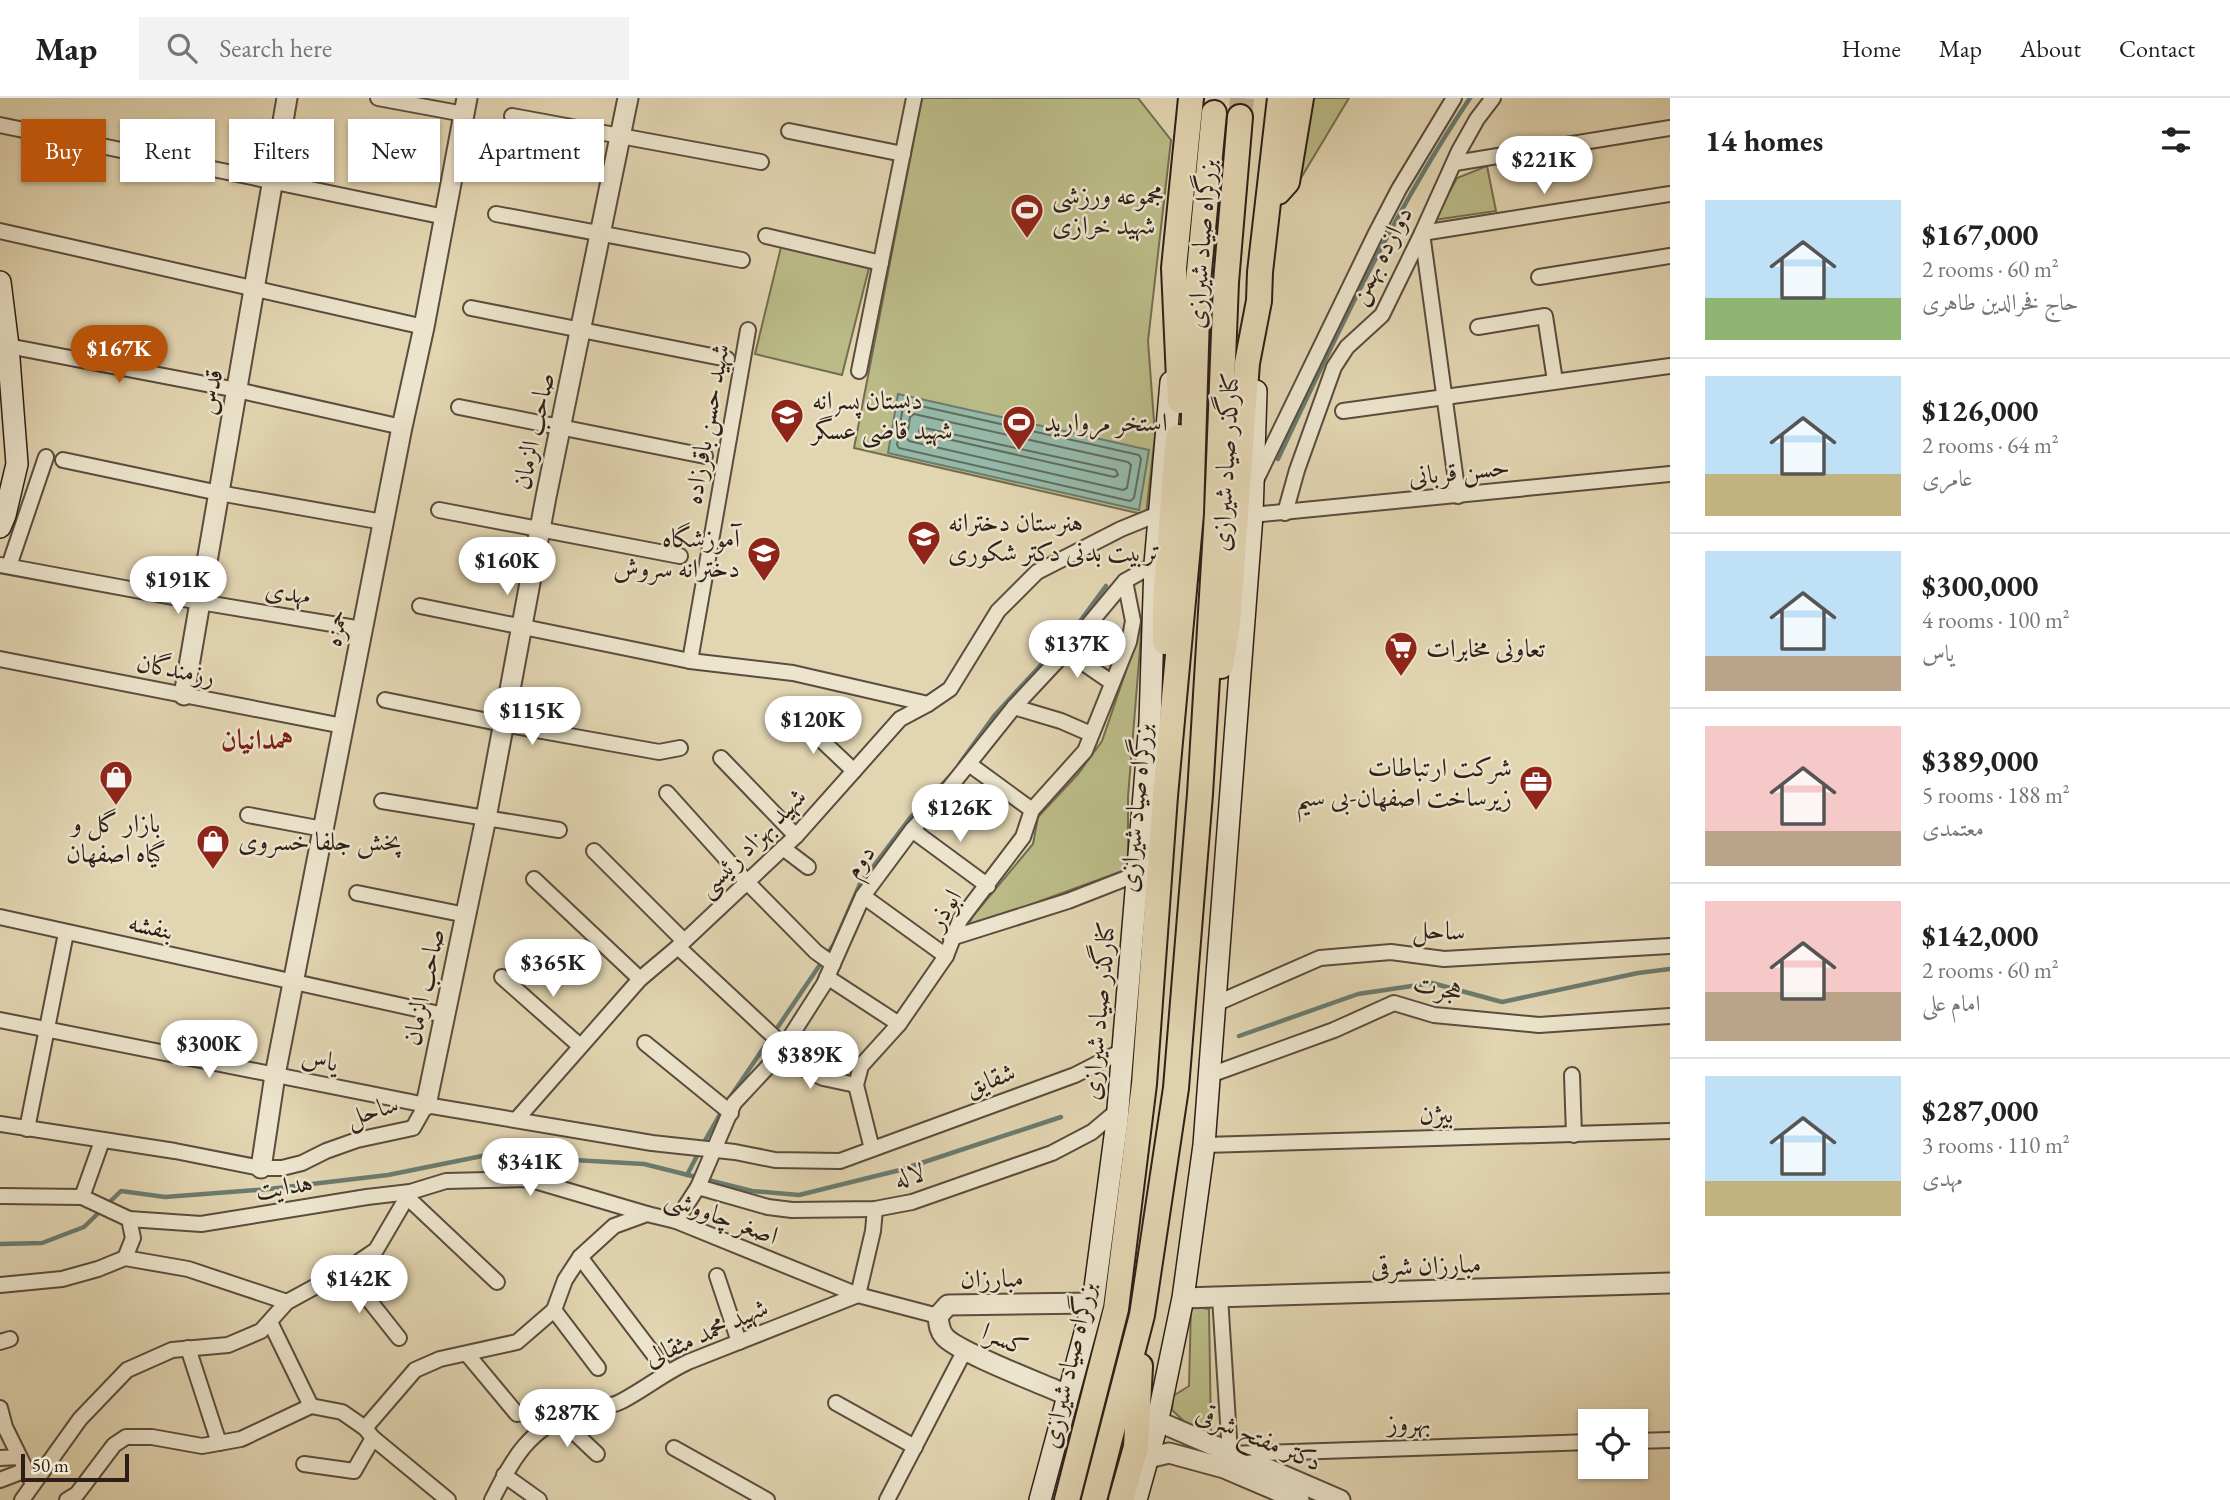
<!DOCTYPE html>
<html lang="en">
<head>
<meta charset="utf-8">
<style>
  body { margin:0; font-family:"EB Garamond",Amiri,serif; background:#f2f2f2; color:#222; height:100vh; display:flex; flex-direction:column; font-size:26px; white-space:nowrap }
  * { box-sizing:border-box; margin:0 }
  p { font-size:23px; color:#767676 }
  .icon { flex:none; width:38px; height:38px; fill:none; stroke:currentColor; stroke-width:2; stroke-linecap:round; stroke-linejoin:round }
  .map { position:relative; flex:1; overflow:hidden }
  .drawer { display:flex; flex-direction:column; background:#fff; width:560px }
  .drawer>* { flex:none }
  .hud { position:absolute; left:21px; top:21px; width:665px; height:63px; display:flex; gap:14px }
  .buttons { position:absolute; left:1578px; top:1311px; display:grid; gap:14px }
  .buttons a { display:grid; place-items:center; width:70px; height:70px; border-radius:0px; background:#fff; box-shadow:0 2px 5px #0004; font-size:35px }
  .scale { position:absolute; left:21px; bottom:18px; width:108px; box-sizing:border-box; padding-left:7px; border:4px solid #2d1f18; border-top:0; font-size:19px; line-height:24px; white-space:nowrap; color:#2d1f18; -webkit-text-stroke:5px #ece4cc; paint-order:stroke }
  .price { position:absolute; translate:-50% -60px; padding:0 16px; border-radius:24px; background:#fff; color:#222; font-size:23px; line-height:46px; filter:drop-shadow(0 2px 4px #0008) }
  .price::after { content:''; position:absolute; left:50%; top:42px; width:21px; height:16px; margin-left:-10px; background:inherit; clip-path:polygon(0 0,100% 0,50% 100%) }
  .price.current { background:#b45309; color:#fff }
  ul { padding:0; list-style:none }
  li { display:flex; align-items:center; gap:21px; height:175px; padding:0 35px }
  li+li { border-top:2px solid #e0e0e0 }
  li span { display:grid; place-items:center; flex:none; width:196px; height:140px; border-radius:0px; color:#555 }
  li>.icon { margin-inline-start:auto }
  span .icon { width:84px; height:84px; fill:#fffc; stroke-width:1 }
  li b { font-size:30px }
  h2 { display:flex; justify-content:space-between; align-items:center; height:84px; padding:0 35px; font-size:30px }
  .tag { padding:0 24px; border-radius:0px; background:#fff; box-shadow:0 2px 5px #0004; font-size:24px; line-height:63px }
  .tag.current { background:#b45309; color:#fff }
  header { display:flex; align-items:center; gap:42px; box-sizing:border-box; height:98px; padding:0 35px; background:#fff; border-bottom:2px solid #e0e0e0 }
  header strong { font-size:33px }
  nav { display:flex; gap:38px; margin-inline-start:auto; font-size:24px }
  .search { width:490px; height:63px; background:#f2f2f2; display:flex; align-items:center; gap:18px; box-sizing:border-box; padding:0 24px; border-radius:0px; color:#767676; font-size:26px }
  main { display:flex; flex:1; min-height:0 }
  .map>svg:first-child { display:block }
  .green { fill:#babb87; stroke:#746d50; stroke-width:2 }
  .water { fill:#95b9a9; stroke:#6b7b6f; stroke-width:2 }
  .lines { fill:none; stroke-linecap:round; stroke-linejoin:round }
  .shore { stroke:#616c60; stroke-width:2 }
  .stream { stroke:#6b7b6f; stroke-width:4.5 }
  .trunk-tunnel { stroke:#beb192; stroke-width:24; stroke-dasharray:24 12; stroke-linecap:butt }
  .minor-casing { stroke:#5a4c3e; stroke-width:18 }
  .tertiary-casing { stroke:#5a4c3e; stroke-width:23 }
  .secondary-casing { stroke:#2d1f18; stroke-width:24 }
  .trunk-casing { stroke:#2d1f18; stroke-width:28 }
  .minor { stroke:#ece4cc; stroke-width:14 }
  .tertiary { stroke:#ece4cc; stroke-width:19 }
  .secondary { stroke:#ece4cc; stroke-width:21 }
  .trunk { stroke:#e2d5b1; stroke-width:24 }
  .labels { text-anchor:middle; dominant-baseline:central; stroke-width:5; stroke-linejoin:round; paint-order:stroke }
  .poi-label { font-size:26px; fill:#2d1f18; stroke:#ece4cc; text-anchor:start }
  .street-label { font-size:26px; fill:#2d1f18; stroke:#ece4cc }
  .neighbourhood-label { font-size:28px; font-weight:bold; fill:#7a1f14; stroke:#ece4cc }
</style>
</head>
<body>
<header>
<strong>Map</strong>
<div class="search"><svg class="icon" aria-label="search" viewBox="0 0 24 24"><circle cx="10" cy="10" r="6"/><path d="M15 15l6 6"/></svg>Search here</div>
<nav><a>Home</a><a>Map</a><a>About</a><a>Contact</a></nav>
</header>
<main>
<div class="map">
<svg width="1670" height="1402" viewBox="0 0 1670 1402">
  <rect width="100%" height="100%" fill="#e2d5b1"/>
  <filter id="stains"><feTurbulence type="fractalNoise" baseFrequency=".00286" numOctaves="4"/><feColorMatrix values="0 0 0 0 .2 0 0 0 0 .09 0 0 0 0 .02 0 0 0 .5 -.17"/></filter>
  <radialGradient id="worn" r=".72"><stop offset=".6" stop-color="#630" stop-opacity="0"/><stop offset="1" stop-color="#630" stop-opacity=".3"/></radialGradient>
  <g class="green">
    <polygon points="922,0 1138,0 1171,42 1148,243 1155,337 1146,417 854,350"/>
    <polygon points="1306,0 1349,0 1289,100 1288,91"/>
    <polygon points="1487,68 1496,113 1434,122 1457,80"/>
    <polygon points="781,149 869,170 842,277 755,256"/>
    <polygon points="1142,526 1128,699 1128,771 966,830 973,818 1033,746 1038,719 1078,676 1102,643"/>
    <polygon points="1191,1208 1209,1211 1211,1333 1188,1327 1172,1312 1173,1298 1189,1288"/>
  </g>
  <polygon class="water" points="898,296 1149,352 1139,412 888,355"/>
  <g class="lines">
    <g class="shore">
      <polygon points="907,305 1139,357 1141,361 1134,400 1130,403 899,350 897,347 903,308"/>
      <polygon points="914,316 1128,364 1131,367 1127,390 1123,392 909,343 907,340 910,319"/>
      <polygon points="920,329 1116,372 1118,377 1114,379 921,335 919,333"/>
    </g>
    <g class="stream">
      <path d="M1278,361C1336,238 1394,113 1470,0"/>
      <polyline points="960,665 994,618 1075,530 1106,488"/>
      <polyline points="1239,938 1358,896 1432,885 1502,904 1638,875 1670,871"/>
      <polyline points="729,1001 834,846 860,786 910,720 953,675"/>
      <polyline points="703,1046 723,1011"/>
      <polyline points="687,1077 699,1054"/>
      <polyline points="0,1146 42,1145 84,1129 121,1093 165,1099 269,1091 388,1077 487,1057 644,1066 752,1093 799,1097 900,1072 1061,1019"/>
    </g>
    <polyline class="trunk-tunnel" points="1240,19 1242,0"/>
    <defs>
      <g id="minor">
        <polyline points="378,0 464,16"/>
        <polyline points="512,18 761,64"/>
        <polyline points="0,27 445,119"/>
        <polyline points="789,33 903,56"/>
        <polyline points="1455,65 1670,30"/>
        <polyline points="496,116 742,162"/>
        <polyline points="0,133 424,229"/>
        <polyline points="766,138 881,165"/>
        <polyline points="1539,179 1670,158"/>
        <polyline points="471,210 727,261"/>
        <polyline points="1478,229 1545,218 1555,283"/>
        <polyline points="8,248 237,292 402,329"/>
        <polyline points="859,273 914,0"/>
        <polyline points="459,309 705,358"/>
        <polyline points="1343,313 1670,268"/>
        <polyline points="63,362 219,395 383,424"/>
        <polyline points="1257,380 1375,137 1399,91 1454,0"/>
        <polyline points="1458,398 1422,135 1670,96"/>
        <polyline points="439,412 680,458"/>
        <polyline points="1285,415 1297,372 1334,269 1347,249 1382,217 1422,135 1459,53 1477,21 1493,0"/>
        <polyline points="1252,417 1670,376"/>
        <polyline points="0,467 200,504 362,531"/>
        <polyline points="9,468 46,359"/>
        <polyline points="420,508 690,563 793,575 928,606"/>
        <polyline points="1070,549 1082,564 1111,584"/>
        <polyline points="0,561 343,628"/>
        <polyline points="690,563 748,232"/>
        <polyline points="385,602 503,626 659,654 680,650"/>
        <polyline points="1014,609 1061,623 1091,636"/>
        <polyline points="796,618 854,673"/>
        <polyline points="721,660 796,738"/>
        <polyline points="969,666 1032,712"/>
        <polyline points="667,695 747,784 816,854 833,866"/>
        <polyline points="382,703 559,732"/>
        <polyline points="248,717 323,731"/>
        <polyline points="912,732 988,788"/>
        <polyline points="783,750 808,769"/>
        <polyline points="594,753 684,843"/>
        <polyline points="534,781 640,881"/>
        <polyline points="357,795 466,817"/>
        <polyline points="863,798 946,858"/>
        <polyline points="0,819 444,917"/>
        <polyline points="951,840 1068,803 1137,776"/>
        <polyline points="678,849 784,948"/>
        <polyline points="502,879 580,948"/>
        <polyline points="827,879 899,926"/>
        <polyline points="1215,906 1320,860 1391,854 1444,861 1670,848"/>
        <polyline points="0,922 426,1007"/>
        <polyline points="645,945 731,1015"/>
        <polyline points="778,958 823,980 856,987"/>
        <polyline points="1210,977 1334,932 1394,905 1434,917 1539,927 1670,918"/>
        <polyline points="1572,977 1574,1037"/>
        <polyline points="516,1022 640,881 678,849 796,738 900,621 928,606 950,591 998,513 1037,474 1121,431 1158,416"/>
        <polyline points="0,1026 175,1053 261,1070 282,1070 302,1065 326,1053 357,1042 413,1030 426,1007 652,1045 735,1054 775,1062 840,1063 1075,977 1122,953"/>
        <polyline points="27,1031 66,835"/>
        <polyline points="1204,1047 1670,1033"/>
        <polyline points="872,1051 856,987 861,968 899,926 946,858 960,822 1023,739 1032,712 1085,653 1129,544 1133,523 1125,483"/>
        <polyline points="698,1089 768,1109 792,1112 875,1111 912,1104 1052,1055 1092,1034 1118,1012"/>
        <polyline points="0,1098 82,1099 129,1121 201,1126 367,1099 410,1094 446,1083 528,1081 647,1116"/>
        <polyline points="82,1099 102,1043"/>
        <polyline points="407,1099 497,1184"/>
        <polyline points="676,1123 698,1089 734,1005 778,958 824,886 863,798 912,732 942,699 1014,609 1070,549 1125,483 1155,466"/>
        <polyline points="580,1159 667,1274"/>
        <polyline points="125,1160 133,1140 129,1121"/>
        <polyline points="346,1173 399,1240"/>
        <polyline points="717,1178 739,1244"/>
        <polyline points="0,1187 62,1181 98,1171 125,1160 188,1171 287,1204"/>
        <polyline points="858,1197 873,1133 875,1111"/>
        <polyline points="1220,1199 1230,1356 1591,1344"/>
        <polyline points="554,1212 598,1270"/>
        <polyline points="270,1224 311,1308"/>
        <polyline points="0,1244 10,1241"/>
        <polyline points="188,1250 219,1345"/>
        <polyline points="467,1256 517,1316"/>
        <polyline points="836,1305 915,1349"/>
        <polyline points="0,1310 5,1329 33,1386"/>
        <polyline points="560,1321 597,1356"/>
        <polyline points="365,1330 373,1340 448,1402"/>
        <polyline points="1636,1343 1670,1342"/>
        <polyline points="674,1350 767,1402"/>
        <polyline points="0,1360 19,1359"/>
        <polyline points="304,1366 354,1373 373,1340"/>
        <polyline points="504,1377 539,1402"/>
        <polyline points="0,1382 26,1372"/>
        <polyline points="22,1402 80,1321 127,1272 172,1252 228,1247 261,1233 287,1204 351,1169 376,1152 410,1094"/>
        <polyline points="67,1402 77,1396 114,1347 126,1339 152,1339 202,1348 241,1341 311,1308 342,1314 365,1330 415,1272 440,1261 517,1244 554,1212 565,1182 580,1159 614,1128 647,1116 676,1123 858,1197 938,1218"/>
        <path d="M492,1402C513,1361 528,1331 575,1314C590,1309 608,1311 622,1303C645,1291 664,1275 688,1264L858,1197"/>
        <polyline points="887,1402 965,1252"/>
      </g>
      <g id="tertiary">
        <polyline points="184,597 287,0"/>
        <polyline points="426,1007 486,720 546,399 628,0"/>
        <polyline points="261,1070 275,977 402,329 424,229 467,0"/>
        <polyline points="1183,1200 1670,1185"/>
        <path d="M1067,1297C1045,1287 955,1253 944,1238C939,1232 939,1226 938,1218L948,1207L1093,1205"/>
        <polyline points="1157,1323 1340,1402"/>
        <polyline points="1148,1360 1169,1355 1224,1370 1299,1402"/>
      </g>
      <g id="secondary">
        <polyline points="0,184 8,248 17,366 5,417 0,429"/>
        <polyline points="1040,1402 1093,1205 1117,1023 1150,624 1155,466 1171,284"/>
        <polyline points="1136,1402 1156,1330 1183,1200 1204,1047 1252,417 1256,293"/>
      </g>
      <g id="trunk">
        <polyline points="1278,94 1287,84 1301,0"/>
        <polyline points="1180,303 1174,170 1191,0"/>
        <polyline points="1165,544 1165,503 1178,339"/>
        <polyline points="1221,568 1228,525 1247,265 1259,203 1260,174 1280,0"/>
        <polyline points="1067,1402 1116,1211 1144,986 1165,698 1191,416 1198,184 1214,15"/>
        <polyline points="1094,1402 1142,1217 1176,990 1200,696 1217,415 1226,184 1240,19"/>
        <polyline points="1121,1402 1136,1349 1140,1268"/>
      </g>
    </defs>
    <use href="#minor" class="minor-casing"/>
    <use href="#tertiary" class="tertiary-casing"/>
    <use href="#secondary" class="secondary-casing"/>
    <use href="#trunk" class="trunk-casing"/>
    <use href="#minor" class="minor"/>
    <use href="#tertiary" class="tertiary"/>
    <use href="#secondary" class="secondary"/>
    <use href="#trunk" class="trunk"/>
  </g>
  <defs>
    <symbol id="stadium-pin" viewBox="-11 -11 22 30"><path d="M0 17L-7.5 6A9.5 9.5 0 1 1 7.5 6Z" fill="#8f2418" stroke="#ece4cc"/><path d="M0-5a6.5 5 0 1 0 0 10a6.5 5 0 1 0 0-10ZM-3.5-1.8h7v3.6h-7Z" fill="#fff"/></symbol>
    <symbol id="school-pin" viewBox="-11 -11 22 30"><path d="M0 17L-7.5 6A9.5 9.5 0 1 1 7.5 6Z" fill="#8f2418" stroke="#ece4cc"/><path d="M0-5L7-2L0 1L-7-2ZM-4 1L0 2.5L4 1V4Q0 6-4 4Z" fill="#fff"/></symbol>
    <symbol id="supermarket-pin" viewBox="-11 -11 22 30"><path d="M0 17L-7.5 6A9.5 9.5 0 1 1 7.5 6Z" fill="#8f2418" stroke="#ece4cc"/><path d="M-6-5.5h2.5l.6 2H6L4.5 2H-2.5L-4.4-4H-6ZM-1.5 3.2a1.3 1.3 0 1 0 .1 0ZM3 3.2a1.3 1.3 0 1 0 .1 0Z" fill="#fff"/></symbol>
    <symbol id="shop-pin" viewBox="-11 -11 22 30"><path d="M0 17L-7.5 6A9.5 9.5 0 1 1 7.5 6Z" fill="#8f2418" stroke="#ece4cc"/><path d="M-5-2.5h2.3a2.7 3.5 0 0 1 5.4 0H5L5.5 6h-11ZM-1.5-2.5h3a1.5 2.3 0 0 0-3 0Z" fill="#fff"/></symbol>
    <symbol id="office-pin" viewBox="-11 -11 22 30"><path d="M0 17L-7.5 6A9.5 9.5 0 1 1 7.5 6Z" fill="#8f2418" stroke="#ece4cc"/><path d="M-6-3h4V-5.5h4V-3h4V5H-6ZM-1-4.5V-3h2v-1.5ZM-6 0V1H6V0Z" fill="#fff"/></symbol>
  </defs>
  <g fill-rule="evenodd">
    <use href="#stadium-pin" x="1008" y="93" width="38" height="52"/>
    <use href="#school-pin" x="768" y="298" width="38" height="52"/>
    <use href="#stadium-pin" x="1000" y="305" width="38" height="52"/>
    <use href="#school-pin" x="905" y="420" width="38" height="52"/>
    <use href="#school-pin" x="745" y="436" width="38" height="52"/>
    <use href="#supermarket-pin" x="1382" y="531" width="38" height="52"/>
    <use href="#shop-pin" x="97" y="660" width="38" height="52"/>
    <use href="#office-pin" x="1517" y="665" width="38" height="52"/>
    <use href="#shop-pin" x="194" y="724" width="38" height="52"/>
  </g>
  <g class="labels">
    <g class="poi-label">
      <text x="1052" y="97">مجموعه ورزشی<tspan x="1052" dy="30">شهید خرازی</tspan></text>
      <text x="812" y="302">دبستان پسرانه<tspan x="812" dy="30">شهید قاضی عسگر</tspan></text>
      <text x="1044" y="324">استخر مروارید</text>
      <text x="948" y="424">هنرستان دخترانه<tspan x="948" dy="30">تربیت بدنی دکتر شکوری</tspan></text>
      <text x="740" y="440" text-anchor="end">آموزشگاه<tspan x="740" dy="30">دخترانه سروش</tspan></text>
      <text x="1426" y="550">تعاونی مخابرات</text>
      <text x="1512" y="669" text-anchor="end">شرکت ارتباطات<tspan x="1512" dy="30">زیرساخت اصفهان-بی سیم</tspan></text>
      <text x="116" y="725" text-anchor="middle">بازار گل و<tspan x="116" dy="30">گیاه اصفهان</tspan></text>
      <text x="238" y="743">پخش جلفا خسروی</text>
    </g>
    <g class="street-label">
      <text transform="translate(1201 146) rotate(-86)">بزرگراه صیاد شیرازی</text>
      <text transform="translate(1380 157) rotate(-62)">دوازده بهمن</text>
      <text transform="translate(210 294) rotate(-80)">قدس</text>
      <text transform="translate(706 326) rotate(-80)">شهید حسن باقرزاده</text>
      <text transform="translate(533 333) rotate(-78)">صاحب الزمان</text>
      <text transform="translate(1225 364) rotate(-87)">کنارگذر صیاد شیرازی</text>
      <text transform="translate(1459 373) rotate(-6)">حسن قربانی</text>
      <text transform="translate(288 494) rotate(9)">مهدی</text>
      <text transform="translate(335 530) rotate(-79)">حمزه</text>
      <text transform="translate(176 571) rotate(11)">رزمندگان</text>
      <text transform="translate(1135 710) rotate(-85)">بزرگراه صیاد شیرازی</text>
      <text transform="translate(751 744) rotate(-45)">شهید بهزاد رئیسی</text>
      <text transform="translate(859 763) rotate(-54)">دوم</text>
      <text transform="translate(944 811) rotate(-59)">ابوذر</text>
      <text transform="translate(151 828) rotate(12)">بنفشه</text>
      <text transform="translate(1439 832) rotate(3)">ساحل</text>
      <text transform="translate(423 889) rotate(-78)">صاحب الزمان</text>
      <text transform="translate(1438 889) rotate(11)">هجرت</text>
      <text transform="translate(1098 913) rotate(-85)">کنارگذر صیاد شیرازی</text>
      <text transform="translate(320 961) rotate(11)">یاس</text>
      <text transform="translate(990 981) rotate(-20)">شقایق</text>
      <text transform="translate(372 1012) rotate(-17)">ساحل</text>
      <text transform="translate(1436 1016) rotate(-2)">بیژن</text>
      <text transform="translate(909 1077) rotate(-16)">لاله</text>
      <text transform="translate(284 1088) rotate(-9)">هدایت</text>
      <text transform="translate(722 1118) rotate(20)">اصغر چاووشی</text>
      <text transform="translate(1426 1167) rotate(-2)">مبارزان شرقی</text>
      <text transform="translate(992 1180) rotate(-1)">مبارزان</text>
      <text transform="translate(706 1234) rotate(-24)">شهید محمد مثقالی</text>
      <text transform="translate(1005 1241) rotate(24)">کسرا</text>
      <text transform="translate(1068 1267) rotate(-77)">بزرگراه صیاد شیرازی</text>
      <text transform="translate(1409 1324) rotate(-2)">بهروز</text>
      <text transform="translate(1259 1339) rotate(23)">دکتر مفتح شرقی</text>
    </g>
    <g class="neighbourhood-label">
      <text x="257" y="641">همدانیان</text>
    </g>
  </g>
  <rect width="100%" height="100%" filter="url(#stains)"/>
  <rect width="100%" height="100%" fill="url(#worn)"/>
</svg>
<div class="buttons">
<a><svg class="icon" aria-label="locate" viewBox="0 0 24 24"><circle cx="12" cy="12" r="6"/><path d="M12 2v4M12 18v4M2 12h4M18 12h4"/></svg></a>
</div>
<div class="scale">50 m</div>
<b class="price" style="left:1544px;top:98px">$221K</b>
<b class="price current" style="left:119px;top:287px">$167K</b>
<b class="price" style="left:507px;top:499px">$160K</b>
<b class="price" style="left:178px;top:518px">$191K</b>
<b class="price" style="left:1077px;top:582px">$137K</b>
<b class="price" style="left:532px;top:649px">$115K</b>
<b class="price" style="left:813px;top:658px">$120K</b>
<b class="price" style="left:960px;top:746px">$126K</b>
<b class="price" style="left:553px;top:901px">$365K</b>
<b class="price" style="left:209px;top:982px">$300K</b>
<b class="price" style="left:810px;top:993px">$389K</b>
<b class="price" style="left:530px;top:1100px">$341K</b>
<b class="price" style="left:359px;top:1217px">$142K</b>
<b class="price" style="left:567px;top:1351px">$287K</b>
<div class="hud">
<a class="tag current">Buy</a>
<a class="tag">Rent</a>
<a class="tag">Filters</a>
<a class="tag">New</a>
<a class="tag">Apartment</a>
</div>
</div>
<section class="drawer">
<h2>14 homes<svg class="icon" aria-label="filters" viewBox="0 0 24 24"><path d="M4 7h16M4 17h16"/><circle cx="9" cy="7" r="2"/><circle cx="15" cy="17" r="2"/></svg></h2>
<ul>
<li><span style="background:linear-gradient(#bfe0f5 70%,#8fb573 0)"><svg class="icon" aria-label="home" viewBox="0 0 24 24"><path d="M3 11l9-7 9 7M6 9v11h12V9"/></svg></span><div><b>$167,000</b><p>2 rooms · 60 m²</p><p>حاج فخرالدین طاهری</p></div></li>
<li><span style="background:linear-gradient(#bfe0f5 70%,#c2b280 0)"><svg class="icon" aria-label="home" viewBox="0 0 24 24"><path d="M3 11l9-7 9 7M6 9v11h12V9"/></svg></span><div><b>$126,000</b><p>2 rooms · 64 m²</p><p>عامری</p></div></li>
<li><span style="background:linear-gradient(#bfe0f5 75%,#b9a48a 0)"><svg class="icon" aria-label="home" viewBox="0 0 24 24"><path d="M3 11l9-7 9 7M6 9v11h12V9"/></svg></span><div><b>$300,000</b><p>4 rooms · 100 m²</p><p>یاس</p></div></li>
<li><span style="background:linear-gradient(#f6c9c9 75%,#b9a48a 0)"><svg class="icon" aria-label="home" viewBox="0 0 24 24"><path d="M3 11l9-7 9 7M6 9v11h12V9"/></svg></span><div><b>$389,000</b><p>5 rooms · 188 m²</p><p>معتمدی</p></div></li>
<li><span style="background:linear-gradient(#f6c9c9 65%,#b9a48a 0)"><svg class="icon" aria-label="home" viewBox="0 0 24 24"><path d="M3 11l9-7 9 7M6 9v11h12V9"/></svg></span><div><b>$142,000</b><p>2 rooms · 60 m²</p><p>امام علی</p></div></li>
<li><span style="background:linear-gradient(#bfe0f5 75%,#c2b280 0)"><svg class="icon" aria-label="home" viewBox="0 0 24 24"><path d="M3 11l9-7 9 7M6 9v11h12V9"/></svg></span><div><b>$287,000</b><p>3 rooms · 110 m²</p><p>مهدی</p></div></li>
</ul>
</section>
</main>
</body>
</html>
